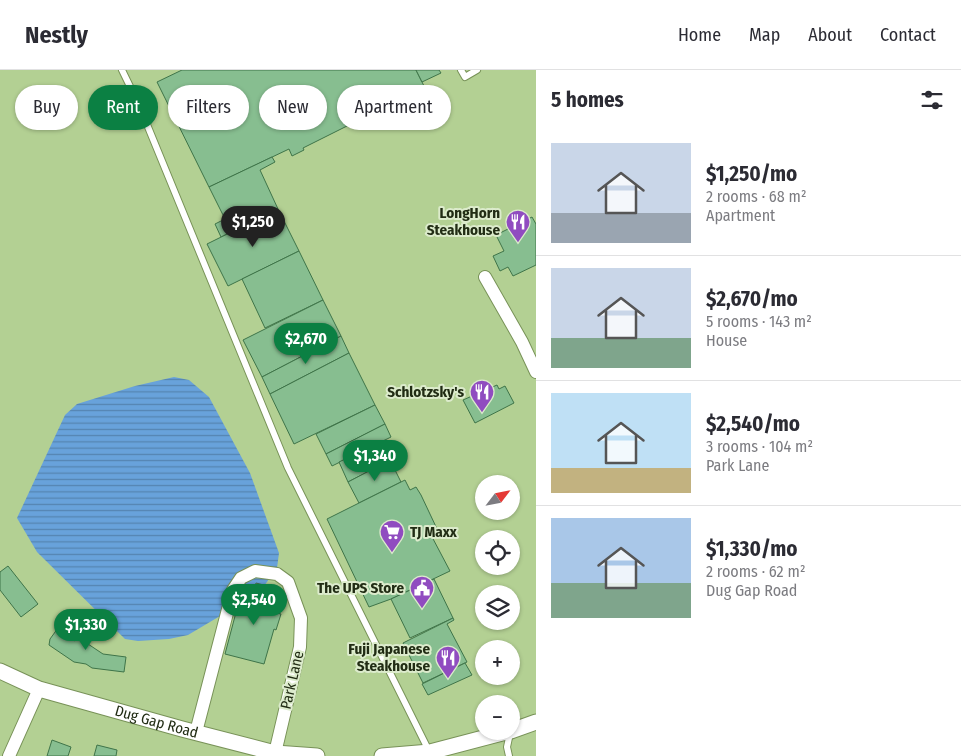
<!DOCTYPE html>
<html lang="en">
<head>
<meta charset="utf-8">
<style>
  body { margin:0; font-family:"Fira Sans Condensed",sans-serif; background:#f7f7f7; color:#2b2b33; height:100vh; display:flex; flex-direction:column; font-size:19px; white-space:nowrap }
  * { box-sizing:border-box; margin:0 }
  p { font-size:16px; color:#7c7c81 }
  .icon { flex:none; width:28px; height:28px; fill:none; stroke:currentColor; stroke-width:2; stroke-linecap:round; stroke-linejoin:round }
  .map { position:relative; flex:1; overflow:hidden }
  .sheet { display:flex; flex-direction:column; background:#fff; width:425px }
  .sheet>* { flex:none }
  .hud { position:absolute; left:15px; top:15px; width:445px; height:45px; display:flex; gap:10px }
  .needle { width:32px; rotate:58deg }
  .tools { position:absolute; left:475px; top:405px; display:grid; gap:10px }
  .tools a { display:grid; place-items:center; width:45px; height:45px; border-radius:50%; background:#fff; box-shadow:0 1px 4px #0004; font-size:25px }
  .price { position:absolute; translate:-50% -42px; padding:0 11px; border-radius:18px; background:#0b8043; color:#fff; font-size:16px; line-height:32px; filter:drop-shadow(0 1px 2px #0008) }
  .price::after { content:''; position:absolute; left:50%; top:30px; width:15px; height:11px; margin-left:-8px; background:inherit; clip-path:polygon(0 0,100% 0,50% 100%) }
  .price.selected { background:#222; color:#fff }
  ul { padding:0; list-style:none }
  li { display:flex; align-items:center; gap:15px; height:125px; padding:0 15px }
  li+li { border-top:1px solid #e1e1e2 }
  li span { display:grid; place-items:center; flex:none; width:140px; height:100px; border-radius:0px; color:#555 }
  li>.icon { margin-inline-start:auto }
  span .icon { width:60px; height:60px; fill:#fffc; stroke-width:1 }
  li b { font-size:21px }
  h2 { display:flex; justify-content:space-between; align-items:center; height:60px; padding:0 15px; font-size:21px }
  .pill { padding:0 18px; border-radius:22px; background:#fff; box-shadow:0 1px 4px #0004; font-size:18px; line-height:45px }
  .pill.selected { background:#0b8043; color:#fff }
  header { display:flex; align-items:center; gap:30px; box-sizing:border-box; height:70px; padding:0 25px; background:#fff; border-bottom:1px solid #e1e1e2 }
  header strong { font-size:24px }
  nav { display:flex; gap:28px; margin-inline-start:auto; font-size:18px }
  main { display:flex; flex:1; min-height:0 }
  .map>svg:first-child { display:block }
  .water { fill:url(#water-rules) }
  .building { fill:#87be90; stroke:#3f7449 }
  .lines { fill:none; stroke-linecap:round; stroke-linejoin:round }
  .service-casing { stroke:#789258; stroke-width:8 }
  .minor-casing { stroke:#789258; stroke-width:14 }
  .tertiary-casing { stroke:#789258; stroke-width:17 }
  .service { stroke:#fff; stroke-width:6 }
  .minor { stroke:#fff; stroke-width:12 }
  .tertiary { stroke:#fff; stroke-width:15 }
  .labels { text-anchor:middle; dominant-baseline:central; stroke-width:4; stroke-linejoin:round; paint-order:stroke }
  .poi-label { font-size:15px; font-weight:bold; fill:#212c14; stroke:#dcebcc; text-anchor:end }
  .street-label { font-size:15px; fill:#212c14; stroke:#dcebcc }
</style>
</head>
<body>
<header>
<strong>Nestly</strong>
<nav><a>Home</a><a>Map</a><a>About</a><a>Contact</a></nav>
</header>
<main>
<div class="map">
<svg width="536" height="686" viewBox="0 0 536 686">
  <defs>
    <pattern id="water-rules" width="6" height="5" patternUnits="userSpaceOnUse" patternTransform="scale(1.25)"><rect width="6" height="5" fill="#68a2db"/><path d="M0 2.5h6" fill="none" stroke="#5584b0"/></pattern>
  </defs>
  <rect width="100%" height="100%" fill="#b3d093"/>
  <polygon class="water" points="174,307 189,310 209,327 250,403 279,483 277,498 259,523 188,565 169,569 138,571 125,569 37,482 17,448 65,345 77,334 135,316"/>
  <g class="building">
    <polygon points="182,0 416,0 425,18 395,32 396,35 382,42 381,39 303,78 304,80 292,86 289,79 209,117 157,12"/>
    <polygon points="416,0 439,0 441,3 422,12"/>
    <polygon points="272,87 275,92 260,100 278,139 221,167 215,154 225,149 209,117"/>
    <polygon points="278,139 299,181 228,216 207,174"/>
    <polygon points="532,147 536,154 536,195 513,206 508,197 500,201 493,186 504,181 496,165"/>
    <polygon points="299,181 323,230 265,258 242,209"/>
    <polygon points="323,230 341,266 262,307 243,270"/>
    <polygon points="341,266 349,283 270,324 262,307"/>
    <polygon points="349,283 375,335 294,374 270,324"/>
    <polygon points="497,315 499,319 505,316 514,333 475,353 463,330"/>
    <polygon points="375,335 385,354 326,384 316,364"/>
    <polygon points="385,354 391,367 332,396 326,384"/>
    <polygon points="381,372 390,390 348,412 339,392"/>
    <polygon points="390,390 401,412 359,433 348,412"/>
    <polygon points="405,410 410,420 416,417 421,425 438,461 431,465 450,501 391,529 369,537 327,449"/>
    <polygon points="8,496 38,534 21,547 0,520 0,502"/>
    <polygon points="434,509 453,548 410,568 391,529"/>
    <polygon points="256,513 279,519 273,542 281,544 276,560 274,559 264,594 225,584 239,531 250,534"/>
    <polygon points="453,548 454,550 447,554 467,592 423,613 403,573"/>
    <polygon points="86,555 96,562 88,574 103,584 126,587 124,602 92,598 86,594 74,592 49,575 50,569 58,558 75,571"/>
    <polygon points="465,593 472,605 428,625 422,614"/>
    <polygon points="52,670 71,677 68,686 47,686"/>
    <polygon points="97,675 117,680 116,686 94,686"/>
  </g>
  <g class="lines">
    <defs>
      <g id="service">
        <polyline points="122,0 139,35 288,398 429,681"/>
        <polyline points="461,0 465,7 477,0"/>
        <polyline points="509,686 507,677 510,663"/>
      </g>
      <g id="minor">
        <polyline points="485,207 522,272 536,302"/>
        <polyline points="196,662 233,520 241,508 255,501 277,504 288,512 301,548 300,577 275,683"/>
        <polyline points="9,686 39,619"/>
      </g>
      <g id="tertiary">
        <path id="s1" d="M0,601L39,619L182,659L275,683L317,686"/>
        <polyline points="511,661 536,652"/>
        <polyline points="382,686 430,682 510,661"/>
      </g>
    </defs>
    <use href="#service" class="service-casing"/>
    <use href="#minor" class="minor-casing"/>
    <use href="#tertiary" class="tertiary-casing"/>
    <use href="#service" class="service"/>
    <use href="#minor" class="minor"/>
    <use href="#tertiary" class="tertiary"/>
  </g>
  <defs>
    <symbol id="restaurant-pin" viewBox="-11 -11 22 30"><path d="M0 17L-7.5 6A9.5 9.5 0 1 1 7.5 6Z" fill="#904cc0" stroke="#dcebcc"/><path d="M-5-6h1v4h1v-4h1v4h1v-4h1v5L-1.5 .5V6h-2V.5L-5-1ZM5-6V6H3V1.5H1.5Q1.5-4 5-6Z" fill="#fff"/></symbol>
    <symbol id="supermarket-pin" viewBox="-11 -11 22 30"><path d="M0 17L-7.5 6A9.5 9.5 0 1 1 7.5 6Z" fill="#904cc0" stroke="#dcebcc"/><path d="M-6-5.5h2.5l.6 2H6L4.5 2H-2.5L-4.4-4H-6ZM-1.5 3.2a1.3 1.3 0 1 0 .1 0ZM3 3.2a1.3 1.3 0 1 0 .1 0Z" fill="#fff"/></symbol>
    <symbol id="civic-pin" viewBox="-11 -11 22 30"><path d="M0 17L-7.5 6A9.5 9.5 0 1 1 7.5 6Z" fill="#904cc0" stroke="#dcebcc"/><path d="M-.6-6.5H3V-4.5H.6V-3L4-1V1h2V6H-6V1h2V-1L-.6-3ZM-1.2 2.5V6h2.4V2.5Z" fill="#fff"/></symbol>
  </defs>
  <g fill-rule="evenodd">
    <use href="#restaurant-pin" x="504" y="138" width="28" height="38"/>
    <use href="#restaurant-pin" x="468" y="308" width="28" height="38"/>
    <use href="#supermarket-pin" x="378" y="448" width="28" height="38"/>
    <use href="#civic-pin" x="408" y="504" width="28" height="38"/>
    <use href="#restaurant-pin" x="434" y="574" width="28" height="38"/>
  </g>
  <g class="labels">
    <g class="poi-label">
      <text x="500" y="143">LongHorn<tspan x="500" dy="17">Steakhouse</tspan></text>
      <text x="464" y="322">Schlotzsky's</text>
      <text x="410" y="462" text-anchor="start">TJ Maxx</text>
      <text x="404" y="518">The UPS Store</text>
      <text x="430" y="579">Fuji Japanese<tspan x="430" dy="17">Steakhouse</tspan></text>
    </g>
    <g class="street-label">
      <text transform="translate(292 610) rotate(-77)">Park Lane</text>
      <text stroke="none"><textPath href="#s1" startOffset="165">Dug Gap Road</textPath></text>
    </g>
  </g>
</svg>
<div class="tools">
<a><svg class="needle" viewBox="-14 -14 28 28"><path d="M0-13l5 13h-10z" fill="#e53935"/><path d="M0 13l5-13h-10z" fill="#7c7c81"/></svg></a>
<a><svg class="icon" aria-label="locate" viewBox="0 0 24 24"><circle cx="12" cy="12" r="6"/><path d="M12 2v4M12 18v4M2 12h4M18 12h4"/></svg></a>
<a><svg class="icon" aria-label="layers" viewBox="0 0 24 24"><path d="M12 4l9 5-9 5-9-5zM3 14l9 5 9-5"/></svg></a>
<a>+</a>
<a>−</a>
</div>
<b class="price selected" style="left:253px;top:178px">$1,250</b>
<b class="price" style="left:306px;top:295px">$2,670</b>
<b class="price" style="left:375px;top:412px">$1,340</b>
<b class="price" style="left:254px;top:556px">$2,540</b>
<b class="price" style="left:86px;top:581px">$1,330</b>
<div class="hud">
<a class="pill">Buy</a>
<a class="pill selected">Rent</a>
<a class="pill">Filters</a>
<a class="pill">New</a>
<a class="pill">Apartment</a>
</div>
</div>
<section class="sheet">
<h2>5 homes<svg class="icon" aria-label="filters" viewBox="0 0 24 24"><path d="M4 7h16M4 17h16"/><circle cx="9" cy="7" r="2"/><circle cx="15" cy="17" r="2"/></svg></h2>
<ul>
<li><span style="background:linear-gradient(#c9d6e8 70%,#9aa5b1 0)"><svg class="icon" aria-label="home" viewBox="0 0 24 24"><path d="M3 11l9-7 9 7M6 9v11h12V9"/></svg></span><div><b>$1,250/mo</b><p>2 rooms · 68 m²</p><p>Apartment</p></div></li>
<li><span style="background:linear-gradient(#c9d6e8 70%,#7fa58c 0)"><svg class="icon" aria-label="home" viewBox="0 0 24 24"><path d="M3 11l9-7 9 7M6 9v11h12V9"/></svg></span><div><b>$2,670/mo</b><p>5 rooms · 143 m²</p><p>House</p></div></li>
<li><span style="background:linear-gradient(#bfe0f5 75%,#c2b280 0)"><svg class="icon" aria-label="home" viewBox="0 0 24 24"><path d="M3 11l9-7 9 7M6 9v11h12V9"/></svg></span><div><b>$2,540/mo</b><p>3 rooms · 104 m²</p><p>Park Lane</p></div></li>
<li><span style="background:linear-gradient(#a9c7e8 65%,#7fa58c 0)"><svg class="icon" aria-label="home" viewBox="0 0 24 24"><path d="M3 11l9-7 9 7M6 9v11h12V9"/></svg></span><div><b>$1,330/mo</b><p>2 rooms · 62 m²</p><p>Dug Gap Road</p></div></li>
</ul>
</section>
</main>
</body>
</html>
